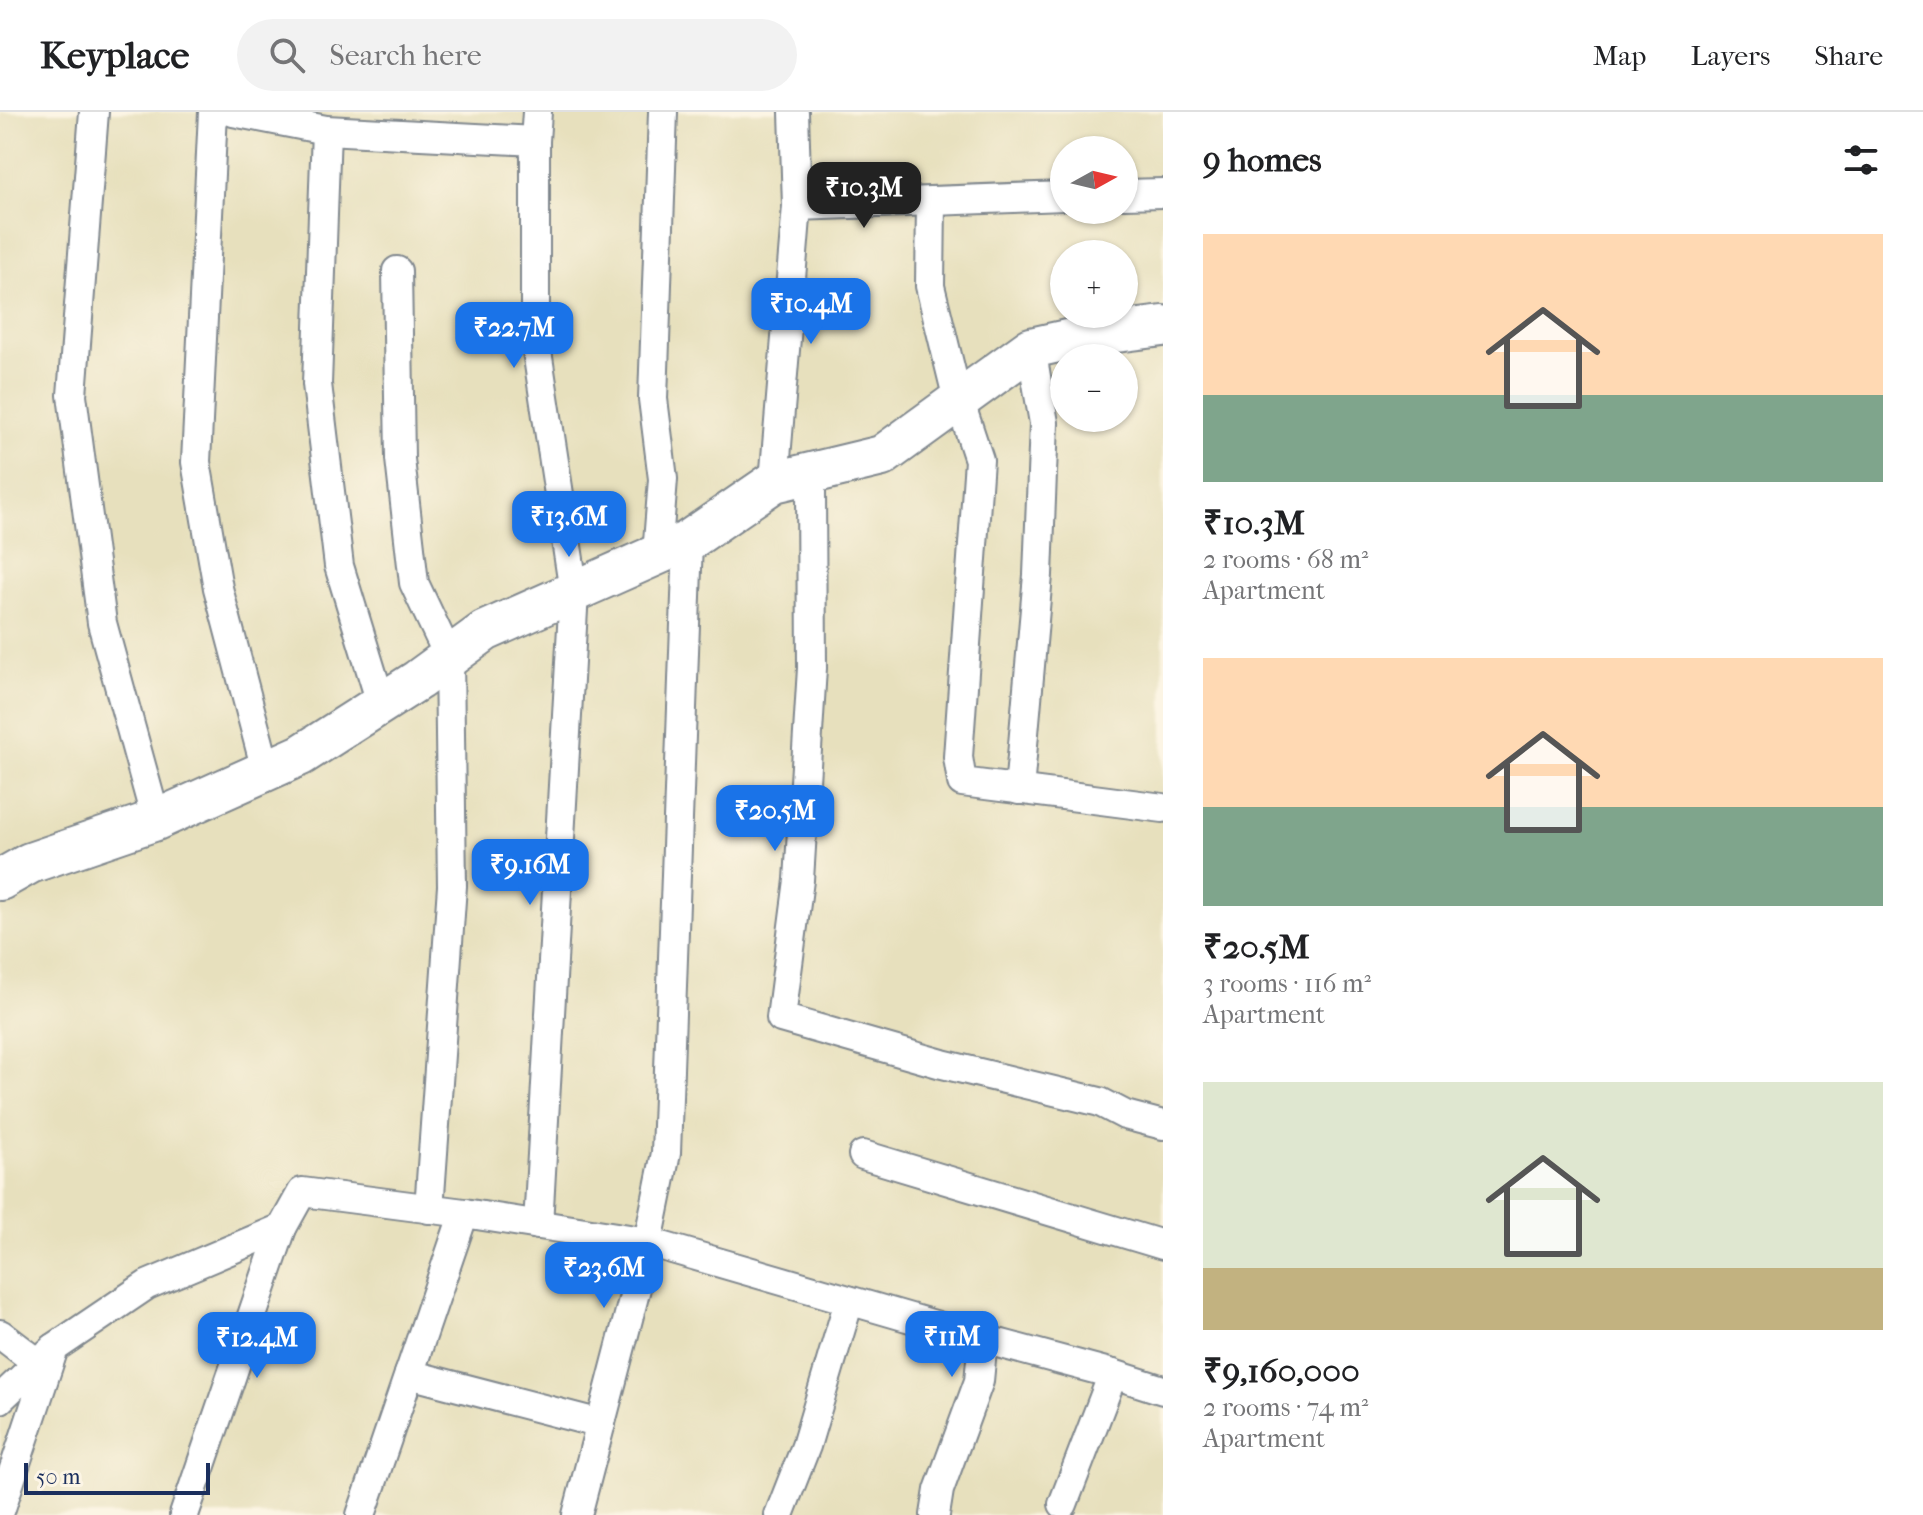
<!DOCTYPE html>
<html lang="en">
<head>
<meta charset="utf-8">
<style>
  body { margin:0; font-family:"IM FELL French Canon",serif; background:#f2f2f2; color:#202124; height:100vh; display:flex; flex-direction:column; font-size:30px; white-space:nowrap }
  * { box-sizing:border-box; margin:0 }
  p { font-size:26px; color:#757577 }
  .icon { flex:none; width:44px; height:44px; fill:none; stroke:currentColor; stroke-width:2; stroke-linecap:round; stroke-linejoin:round }
  .map { position:relative; flex:1; overflow:hidden }
  .panel { display:flex; flex-direction:column; background:#fff; width:760px }
  .panel>* { flex:none }
  .needle { width:52px; rotate:82deg }
  .fabs { position:absolute; left:1050px; top:24px; display:grid; gap:16px }
  .fabs a { display:grid; place-items:center; width:88px; height:88px; border-radius:50%; background:#fff; box-shadow:0 2px 6px #0004; font-size:40px }
  .scale { position:absolute; left:24px; bottom:20px; width:186px; box-sizing:border-box; padding-left:8px; border:4px solid #1b2f5e; border-top:0; font-size:22px; line-height:28px; white-space:nowrap; color:#1b2f5e; -webkit-text-stroke:6px #fcf5e5; paint-order:stroke }
  .price { position:absolute; translate:-50% -68px; padding:0 18px; border-radius:16px; background:#1a73e8; color:#fff; font-size:26px; line-height:52px; filter:drop-shadow(0 2px 4px #0008) }
  .price::after { content:''; position:absolute; left:50%; top:48px; width:24px; height:18px; margin-left:-12px; background:inherit; clip-path:polygon(0 0,100% 0,50% 100%) }
  .price.current { background:#222; color:#fff }
  ul { padding:0; list-style:none }
  li { display:grid; align-content:center; gap:16px; height:424px; padding:0 40px }
  li span { display:grid; place-items:center; height:248px; border-radius:0px; color:#555 }
  li>.icon { margin-inline-start:auto }
  span .icon { width:144px; height:144px; fill:#fffc; stroke-width:1 }
  li b { font-size:34px }
  h2 { display:flex; justify-content:space-between; align-items:center; height:96px; padding:0 40px; font-size:34px }
  header { display:flex; align-items:center; gap:48px; box-sizing:border-box; height:112px; padding:0 40px; background:#fff; border-bottom:2px solid #e0e0e0 }
  header strong { font-size:38px }
  nav { display:flex; gap:44px; margin-inline-start:auto; font-size:28px }
  .search { width:560px; height:72px; background:#f2f2f2; display:flex; align-items:center; gap:20px; box-sizing:border-box; padding:0 28px; border-radius:44px; color:#757577; font-size:30px }
  main { display:flex; flex:1; min-height:0 }
  .map>svg:first-child { display:block }
  .lines { fill:none; stroke-linecap:round; stroke-linejoin:round }
  .street-casing { stroke:#81888e; stroke-width:32 }
  .secondary-casing { stroke:#81888e; stroke-width:44 }
  .street { stroke:#fff; stroke-width:28 }
  .secondary { stroke:#fff; stroke-width:40 }
</style>
</head>
<body>
<header>
<strong>Keyplace</strong>
<div class="search"><svg class="icon" aria-label="search" viewBox="0 0 24 24"><circle cx="10" cy="10" r="6"/><path d="M15 15l6 6"/></svg>Search here</div>
<nav><a>Map</a><a>Layers</a><a>Share</a></nav>
</header>
<main>
<div class="map">
<svg width="1163" height="1403" viewBox="0 0 1163 1403">
  <rect width="100%" height="100%" fill="#fcf5e5"/>
  <filter id="ink" filterUnits="userSpaceOnUse"><feTurbulence type="fractalNoise" baseFrequency=".0125" numOctaves="2"/><feDisplacementMap in="SourceGraphic" scale="16" xChannelSelector="R" yChannelSelector="G"/><feConvolveMatrix kernelMatrix="1 2 1 2 8 2 1 2 1" color-interpolation-filters="sRGB"/></filter>
  <filter id="wash" filterUnits="userSpaceOnUse"><feTurbulence type="fractalNoise" baseFrequency=".006" numOctaves="4" result="noise"/><feDisplacementMap in="SourceGraphic" scale="32" xChannelSelector="R" yChannelSelector="G"/><feGaussianBlur stdDeviation="1.8" result="paint"/><feColorMatrix in="noise" values="0 0 0 0 0 0 0 0 0 0 0 0 0 0 0 0 0 1.4 0 .05"/><feComposite in="paint" operator="in"/></filter>
  <g filter="url(#wash)">
    <rect width="100%" height="100%" fill="#e7e0bd"/>
  </g>
  <g filter="url(#ink)">
    <g class="lines">
      <defs>
        <g id="street">
          <polyline points="94,0 72,283 102,511 156,708"/>
          <polyline points="213,0 196,350 218,476 266,658"/>
          <polyline points="233,0 326,18 535,29"/>
          <polyline points="537,0 535,29 535,226 574,480 538,1113"/>
          <polyline points="794,0 797,94 1064,84"/>
          <polyline points="326,18 317,272 339,454 381,591"/>
          <polyline points="1124,82 1163,81"/>
          <polyline points="931,89 930,174 954,272 979,348 958,645 962,670 1163,696"/>
          <polyline points="397,159 400,347 414,471 449,545 452,774 429,1097"/>
          <polyline points="803,363 811,375 812,556 799,768 781,906 942,952 1100,990 1125,1003 1163,1013"/>
          <polyline points="774,370 797,94"/>
          <polyline points="688,429 666,1041 648,1130 983,1227 979,1269 939,1378 935,1403"/>
          <polyline points="657,443 663,367 653,287 663,0"/>
          <polyline points="1019,678 1038,463 1044,311 1031,236"/>
          <polyline points="863,1043 1163,1133"/>
          <polyline points="464,1101 648,1130 577,1403"/>
          <polyline points="0,1222 38,1251"/>
          <polyline points="983,1227 1113,1262 1163,1278"/>
          <polyline points="54,1236 147,1173 282,1116 302,1080 464,1101 361,1403"/>
          <polyline points="409,1262 601,1312"/>
          <polyline points="0,1287 54,1236 0,1399"/>
          <polyline points="1063,1392 1113,1262"/>
          <polyline points="184,1403 282,1116"/>
          <polyline points="779,1403 806,1334 849,1189"/>
        </g>
        <polyline id="secondary" points="0,768 30,751 156,708 301,643 418,568 485,519 688,429 774,370 882,344 1031,236 1085,224 1163,214"/>
      </defs>
      <use href="#street" class="street-casing"/>
      <use href="#secondary" class="secondary-casing"/>
      <use href="#street" class="street"/>
      <use href="#secondary" class="secondary"/>
    </g>
  </g>
</svg>
<div class="fabs">
<a><svg class="needle" viewBox="-14 -14 28 28"><path d="M0-13l5 13h-10z" fill="#e53935"/><path d="M0 13l5-13h-10z" fill="#757577"/></svg></a>
<a>+</a>
<a>−</a>
</div>
<div class="scale">50 m</div>
<b class="price current" style="left:864px;top:118px">₹10.3M</b>
<b class="price" style="left:811px;top:234px">₹10.4M</b>
<b class="price" style="left:514px;top:258px">₹22.7M</b>
<b class="price" style="left:569px;top:447px">₹13.6M</b>
<b class="price" style="left:775px;top:741px">₹20.5M</b>
<b class="price" style="left:530px;top:795px">₹9.16M</b>
<b class="price" style="left:604px;top:1198px">₹23.6M</b>
<b class="price" style="left:952px;top:1267px">₹11M</b>
<b class="price" style="left:257px;top:1268px">₹12.4M</b>
</div>
<section class="panel">
<h2>9 homes<svg class="icon" aria-label="filters" viewBox="0 0 24 24"><path d="M4 7h16M4 17h16"/><circle cx="9" cy="7" r="2"/><circle cx="15" cy="17" r="2"/></svg></h2>
<ul>
<li><span style="background:linear-gradient(#ffd9b3 65%,#7fa58c 0)"><svg class="icon" aria-label="home" viewBox="0 0 24 24"><path d="M3 11l9-7 9 7M6 9v11h12V9"/></svg></span><div><b>₹10.3M</b><p>2 rooms · 68 m²</p><p>Apartment</p></div></li>
<li><span style="background:linear-gradient(#ffd9b3 60%,#7fa58c 0)"><svg class="icon" aria-label="home" viewBox="0 0 24 24"><path d="M3 11l9-7 9 7M6 9v11h12V9"/></svg></span><div><b>₹20.5M</b><p>3 rooms · 116 m²</p><p>Apartment</p></div></li>
<li><span style="background:linear-gradient(#dfe7d0 75%,#c2b280 0)"><svg class="icon" aria-label="home" viewBox="0 0 24 24"><path d="M3 11l9-7 9 7M6 9v11h12V9"/></svg></span><div><b>₹9,160,000</b><p>2 rooms · 74 m²</p><p>Apartment</p></div></li>
</ul>
</section>
</main>
</body>
</html>
